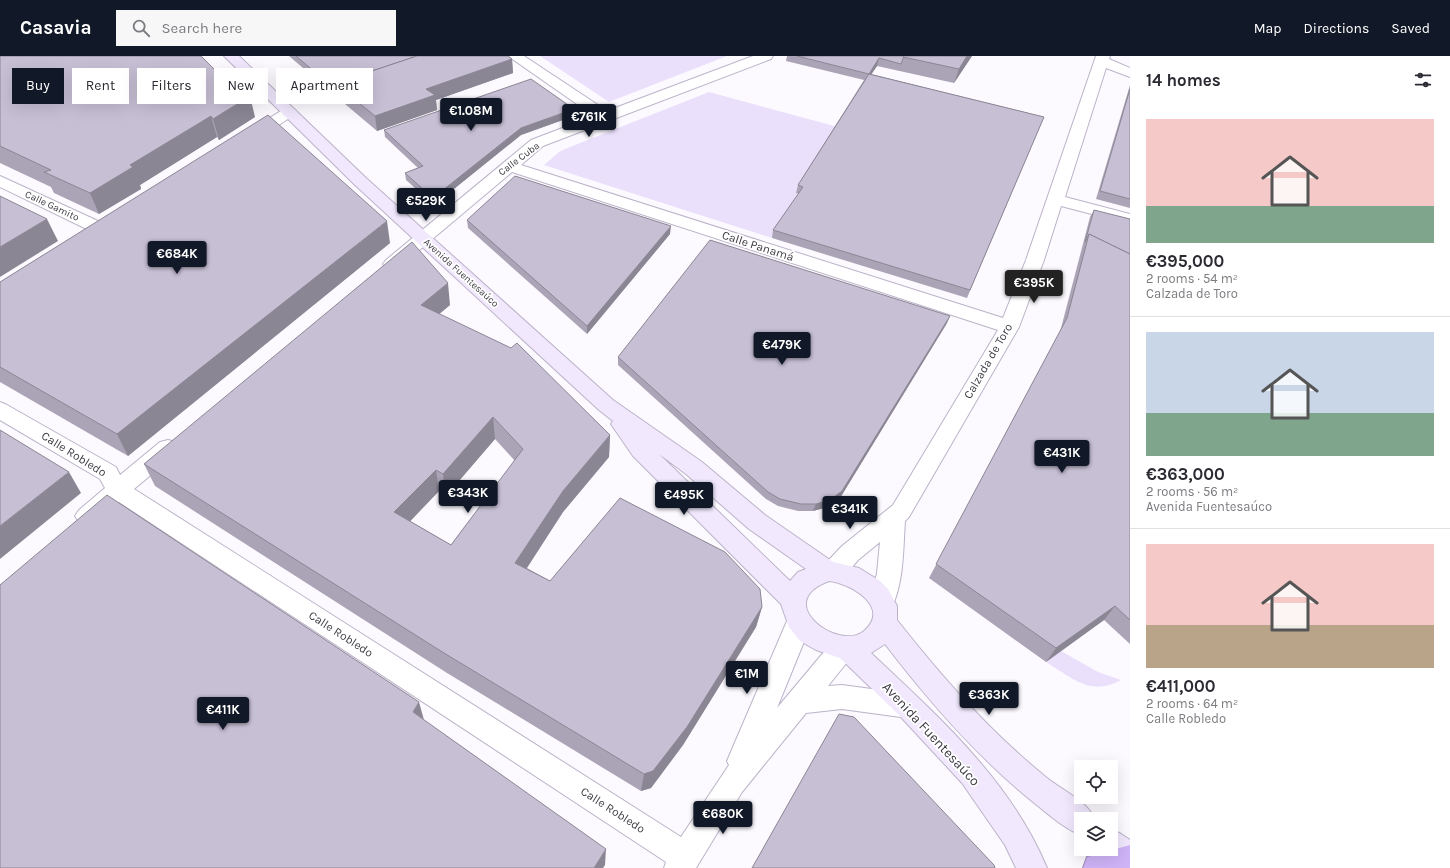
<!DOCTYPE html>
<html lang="en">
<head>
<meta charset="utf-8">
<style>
  body { margin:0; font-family:Karla,sans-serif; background:#f7f7f7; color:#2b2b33; height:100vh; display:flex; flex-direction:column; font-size:15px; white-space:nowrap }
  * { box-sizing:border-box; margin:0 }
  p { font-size:13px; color:#7c7c81 }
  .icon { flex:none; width:22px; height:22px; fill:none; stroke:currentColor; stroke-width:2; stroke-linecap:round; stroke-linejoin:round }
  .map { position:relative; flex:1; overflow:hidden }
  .panel { display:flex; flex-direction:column; background:#fff; width:320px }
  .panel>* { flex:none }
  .top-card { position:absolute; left:12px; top:12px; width:380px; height:36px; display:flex; gap:8px }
  .controls { position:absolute; left:1074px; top:704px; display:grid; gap:8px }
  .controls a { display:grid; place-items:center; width:44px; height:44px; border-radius:0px; background:#fff; box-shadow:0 4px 16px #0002; font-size:20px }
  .price { position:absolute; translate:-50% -34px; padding:0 9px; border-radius:4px; background:#111827; color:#fff; font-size:13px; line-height:26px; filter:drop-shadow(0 1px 2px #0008) }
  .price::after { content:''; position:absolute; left:50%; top:24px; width:12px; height:9px; margin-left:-6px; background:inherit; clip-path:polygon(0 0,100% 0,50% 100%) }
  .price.on { background:#222; color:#fff }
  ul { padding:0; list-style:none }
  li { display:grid; align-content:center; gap:8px; height:212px; padding:0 16px }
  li+li { border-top:1px solid #e1e1e2 }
  li span { display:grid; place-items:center; height:124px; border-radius:0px; color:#555 }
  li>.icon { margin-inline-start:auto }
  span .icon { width:72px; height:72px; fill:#fffc; stroke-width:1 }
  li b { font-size:17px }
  h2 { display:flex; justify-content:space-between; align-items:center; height:48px; padding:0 16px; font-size:17px }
  .pill { padding:0 14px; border-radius:0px; background:#fff; box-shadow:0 4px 16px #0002; font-size:14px; line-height:36px }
  .pill.on { background:#111827; color:#fff }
  header { display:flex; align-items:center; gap:24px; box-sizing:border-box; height:56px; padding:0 20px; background:#111827; color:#fff }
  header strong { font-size:19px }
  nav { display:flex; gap:22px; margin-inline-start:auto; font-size:14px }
  .search { width:280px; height:36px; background:#f7f7f7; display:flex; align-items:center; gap:10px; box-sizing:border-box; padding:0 14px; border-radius:0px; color:#7c7c81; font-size:15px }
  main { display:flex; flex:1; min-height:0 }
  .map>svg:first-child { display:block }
  .green { fill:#ebe0fc }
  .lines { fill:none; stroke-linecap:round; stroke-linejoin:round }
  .street-casing { stroke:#bbb3c8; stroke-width:2 }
  .secondary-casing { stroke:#bbb3c8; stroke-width:2 }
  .highway-casing { stroke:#9c8ab9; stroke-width:2 }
  .street { fill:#fff; fill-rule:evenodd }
  .secondary { fill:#f1e8fd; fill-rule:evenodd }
  .highway { fill:#cfb4f8; fill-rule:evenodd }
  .wall { fill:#aba4b6; fill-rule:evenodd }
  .shaded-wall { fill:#8b8694 }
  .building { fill:#c7bfd4; stroke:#8b8694; fill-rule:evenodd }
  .labels { text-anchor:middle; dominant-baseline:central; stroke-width:3.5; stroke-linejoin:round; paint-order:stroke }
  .far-street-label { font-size:10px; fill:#3e3b43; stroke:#fff }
  .street-label { font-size:12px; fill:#3e3b43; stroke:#fff }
  .near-street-label { font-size:14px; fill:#3e3b43; stroke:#fff }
</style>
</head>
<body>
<header>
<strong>Casavia</strong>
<div class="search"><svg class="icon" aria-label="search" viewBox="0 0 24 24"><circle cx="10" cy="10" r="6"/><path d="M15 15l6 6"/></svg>Search here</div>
<nav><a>Map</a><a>Directions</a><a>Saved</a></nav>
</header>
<main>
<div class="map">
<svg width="1130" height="812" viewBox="0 0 1130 812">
  <rect width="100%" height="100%" fill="#fcfaff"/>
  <g class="green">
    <polygon points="540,0 727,0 609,46"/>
    <polygon points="709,36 838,71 796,137 802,139 772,182 544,109 559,96 565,93"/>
    <path d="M1061,595L1098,616L1121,624C1091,641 1072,622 1046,606Z"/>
  </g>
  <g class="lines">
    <defs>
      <g id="street">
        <path d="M508,0H524L607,55L753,0H773L771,3L543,90L521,109L1003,262L1026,204L1096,0H1110L1109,3L1130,12V21L1106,12L1065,141L1130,158V168L1061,150L1044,204L1019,271L909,461L905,465C903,494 904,527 891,553L882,557L873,553L870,546L877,517L880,486L858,504L843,522L834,525L825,522L822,515L825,508L842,490L893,449L998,274L512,116L398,212L392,214L386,212L383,208L386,204L531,84L594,60Z"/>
        <polygon points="289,51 294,53 297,56 294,59 256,84 244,84 242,81 244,78 284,53"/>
        <polygon points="0,120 111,171 114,175 111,179 105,180 99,179 0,131"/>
        <path d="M0,346L7,349L116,411L120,419L160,386L168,384L176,386L179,392L176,398L134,433L681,781L729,709L727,705L790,558L799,555L808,558L812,566L777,652L834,584L843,581L852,584L856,592L852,600L828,630L842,629L908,638L917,641L921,650L917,659L908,662L842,653L806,657L742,736L696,812H664L666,806L119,446C107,457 96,472 79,466L75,460L79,454L105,432L100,423L0,364Z"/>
      </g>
      <g id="secondary">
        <path d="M224,0H239L366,122L613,344L702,406L765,459L833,506L859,512L880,525L888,533L897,550V564C942,621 990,676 1047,722C1062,734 1087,745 1095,763H1081V779C1065,773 1052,761 1038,750C980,704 930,647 885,588L871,597C938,660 1011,725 1047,812H1016L1005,789L962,727L899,659L840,602L816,594L800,585L789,571L781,548L633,400L611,368L613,365L599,354L354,128ZM659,398L686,418L749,473L806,513L798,516L790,525ZM829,525C850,527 892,551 864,575C840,596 770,547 829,525Z"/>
        <polygon points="1111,773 1121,778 1130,784 1130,812 1118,812 1101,798 1098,793 1111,793"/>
      </g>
      <polygon id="highway" points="1130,789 1130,812 1083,812 1087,801"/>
    </defs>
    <use href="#street" class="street-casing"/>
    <use href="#secondary" class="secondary-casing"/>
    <use href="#highway" class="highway-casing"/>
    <use href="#street" class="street"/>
    <use href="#secondary" class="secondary"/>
    <use href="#highway" class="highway"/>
  </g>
  <g class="wall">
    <polygon points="0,0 255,61 219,84 217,81 140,129 141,133 99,158 54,137 51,131 0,107"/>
    <polygon points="289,0 508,0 512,3 513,17 436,44 437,54 377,75 345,48 344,40 338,42"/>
    <polygon points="787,0 972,0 954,27 877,10 871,18 1044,61 967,242 772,182 773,174 799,138 796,137 798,129 864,24 786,5"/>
    <polygon points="1130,29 1130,152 1096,143"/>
    <polygon points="574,60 521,79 434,149 406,124 405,117 418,112 385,81 384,74"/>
    <polygon points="1094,154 1130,163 1130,588 1104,564 1046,606 929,522 1060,276 1090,161"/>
    <polygon points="467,164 670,178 587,278 468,172"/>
    <polygon points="390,187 128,400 0,326 0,226"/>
    <path d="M450,249L439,258L610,379L609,401L563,456L527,512L550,525L762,551L756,571L683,689L651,732L641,735L447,617L155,430L144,408ZM495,383L515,405L451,489L410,465L439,435L446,440Z"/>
    <polygon points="947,267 840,442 828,451 813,455 798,455 778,450 766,443 618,309 618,301"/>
  </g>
  <g class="shaded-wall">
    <polygon points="967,0 972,0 954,27 959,13"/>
    <polygon points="879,2 877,10 867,25 869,18"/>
    <polygon points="512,3 513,17 436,44 437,54 377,75 375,60 426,33"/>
    <polygon points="349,30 351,38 343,34 344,40 338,42 337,35"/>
    <polygon points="250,40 255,61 219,84 213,63"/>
    <polygon points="574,53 574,60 521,79 434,149 433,142 521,72"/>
    <polygon points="211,60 217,81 140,129 141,133 99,158 90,137 130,109"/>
    <polygon points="47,163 58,185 0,221 0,191"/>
    <polygon points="387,165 390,187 128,400 117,378"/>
    <polygon points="671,170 670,178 587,278 587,270"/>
    <polygon points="448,227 450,249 424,271 421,249"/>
    <polygon points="950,260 947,267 840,442 828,451 813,455 816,448"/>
    <polygon points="493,361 495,383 446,440 443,418"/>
    <polygon points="610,379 609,401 563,456 517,527 515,507 563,435"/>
    <polygon points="436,414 439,435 399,477 394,456"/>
    <polygon points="69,416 81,437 0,503 0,470"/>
    <polygon points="1115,550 1104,564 1046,606 1056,592"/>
    <polygon points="762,551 756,571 683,689 651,732 641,735 644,718"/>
    <polygon points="419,646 424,664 413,656"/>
    <polygon points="606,793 605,809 603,812 594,812"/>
  </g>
  <g class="building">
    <polygon points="0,0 201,0 219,18 225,16 250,40 213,63 211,60 130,109 133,111 90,137 44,116 51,114 0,90"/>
    <polygon points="296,0 417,0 348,23 349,30 337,35"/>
    <polygon points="417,0 508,0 512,3 426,33 435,39 375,60 343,34 355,29 348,23"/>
    <polygon points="797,0 904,0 901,8 879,2 869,18 1044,61 970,234 773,174 803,131 798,129 869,18"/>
    <polygon points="904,0 967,0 959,13 903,1"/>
    <polygon points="531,23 574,53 521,72 433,142 405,117 423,110 384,74"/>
    <polygon points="1130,33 1130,143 1100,135"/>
    <polygon points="268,59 387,165 117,378 0,311 0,226"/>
    <polygon points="515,120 671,170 587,270 467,164"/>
    <polygon points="0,140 47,163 0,191"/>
    <polygon points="1094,154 1130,163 1130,198 1089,178 1085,186"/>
    <polygon points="1089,178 1130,198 1130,564 1115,550 1056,592 936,508 1067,262"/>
    <polygon points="710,184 950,260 842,435 830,444 816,448 801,448 780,443 768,436 618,301"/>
    <path d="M412,186L448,227L421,249L511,292L517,287L610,379L563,435L515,507L550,525L620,442L725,496L760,533L762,551L687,671L653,715L644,718L444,597L144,408ZM493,361L523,393L451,489L394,456L436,414L443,418Z"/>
    <polygon points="0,374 69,416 0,470"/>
    <polygon points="107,439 419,646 413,656 606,793 594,812 0,812 0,529"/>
    <polygon points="839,658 854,661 994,809 995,812 752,812"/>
  </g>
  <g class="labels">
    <g class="far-street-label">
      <text transform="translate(519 103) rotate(-37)">Calle Cuba</text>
      <text transform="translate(52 150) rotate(25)">Calle Gamito</text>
      <text transform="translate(461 217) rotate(42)">Avenida Fuentesaúco</text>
    </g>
    <g class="street-label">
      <text transform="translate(758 190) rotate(18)">Calle Panamá</text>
      <text transform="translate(988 305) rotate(-60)">Calzada de Toro</text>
      <text transform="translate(74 398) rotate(32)">Calle Robledo</text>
      <text transform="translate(341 578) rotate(33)">Calle Robledo</text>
      <text transform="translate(613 754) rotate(33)">Calle Robledo</text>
    </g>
    <g class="near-street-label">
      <text transform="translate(931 678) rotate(47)">Avenida Fuentesaúco</text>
    </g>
  </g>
</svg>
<div class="controls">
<a><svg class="icon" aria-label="locate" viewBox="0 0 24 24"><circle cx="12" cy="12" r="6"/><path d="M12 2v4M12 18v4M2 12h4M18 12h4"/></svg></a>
<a><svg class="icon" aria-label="layers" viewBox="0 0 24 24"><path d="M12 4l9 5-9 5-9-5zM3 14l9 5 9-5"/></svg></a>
</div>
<b class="price" style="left:471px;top:76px">€1.08M</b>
<b class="price" style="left:589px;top:82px">€761K</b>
<b class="price" style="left:426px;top:166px">€529K</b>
<b class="price" style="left:177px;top:219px">€684K</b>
<b class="price on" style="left:1034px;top:248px">€395K</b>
<b class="price" style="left:782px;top:310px">€479K</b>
<b class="price" style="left:1062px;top:418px">€431K</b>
<b class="price" style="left:468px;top:458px">€343K</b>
<b class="price" style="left:684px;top:460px">€495K</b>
<b class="price" style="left:850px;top:474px">€341K</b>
<b class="price" style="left:747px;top:639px">€1M</b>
<b class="price" style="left:989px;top:660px">€363K</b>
<b class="price" style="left:223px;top:675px">€411K</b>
<b class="price" style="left:723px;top:779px">€680K</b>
<div class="top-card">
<a class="pill on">Buy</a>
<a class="pill">Rent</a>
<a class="pill">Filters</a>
<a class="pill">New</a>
<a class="pill">Apartment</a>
</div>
</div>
<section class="panel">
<h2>14 homes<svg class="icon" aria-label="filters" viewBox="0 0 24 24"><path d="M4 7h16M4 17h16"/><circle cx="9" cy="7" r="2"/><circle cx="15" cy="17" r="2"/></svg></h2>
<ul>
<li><span style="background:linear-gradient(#f6c9c9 70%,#7fa58c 0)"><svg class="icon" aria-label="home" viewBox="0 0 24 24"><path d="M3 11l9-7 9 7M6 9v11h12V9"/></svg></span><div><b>€395,000</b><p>2 rooms · 54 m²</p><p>Calzada de Toro</p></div></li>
<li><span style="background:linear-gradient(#c9d6e8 65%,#7fa58c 0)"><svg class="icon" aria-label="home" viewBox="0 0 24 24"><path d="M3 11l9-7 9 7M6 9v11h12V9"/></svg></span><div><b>€363,000</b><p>2 rooms · 56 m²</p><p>Avenida Fuentesaúco</p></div></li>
<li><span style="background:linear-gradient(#f6c9c9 65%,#b9a48a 0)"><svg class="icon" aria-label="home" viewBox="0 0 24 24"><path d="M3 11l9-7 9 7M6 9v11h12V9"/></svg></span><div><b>€411,000</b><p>2 rooms · 64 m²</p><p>Calle Robledo</p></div></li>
</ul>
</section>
</main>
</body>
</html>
